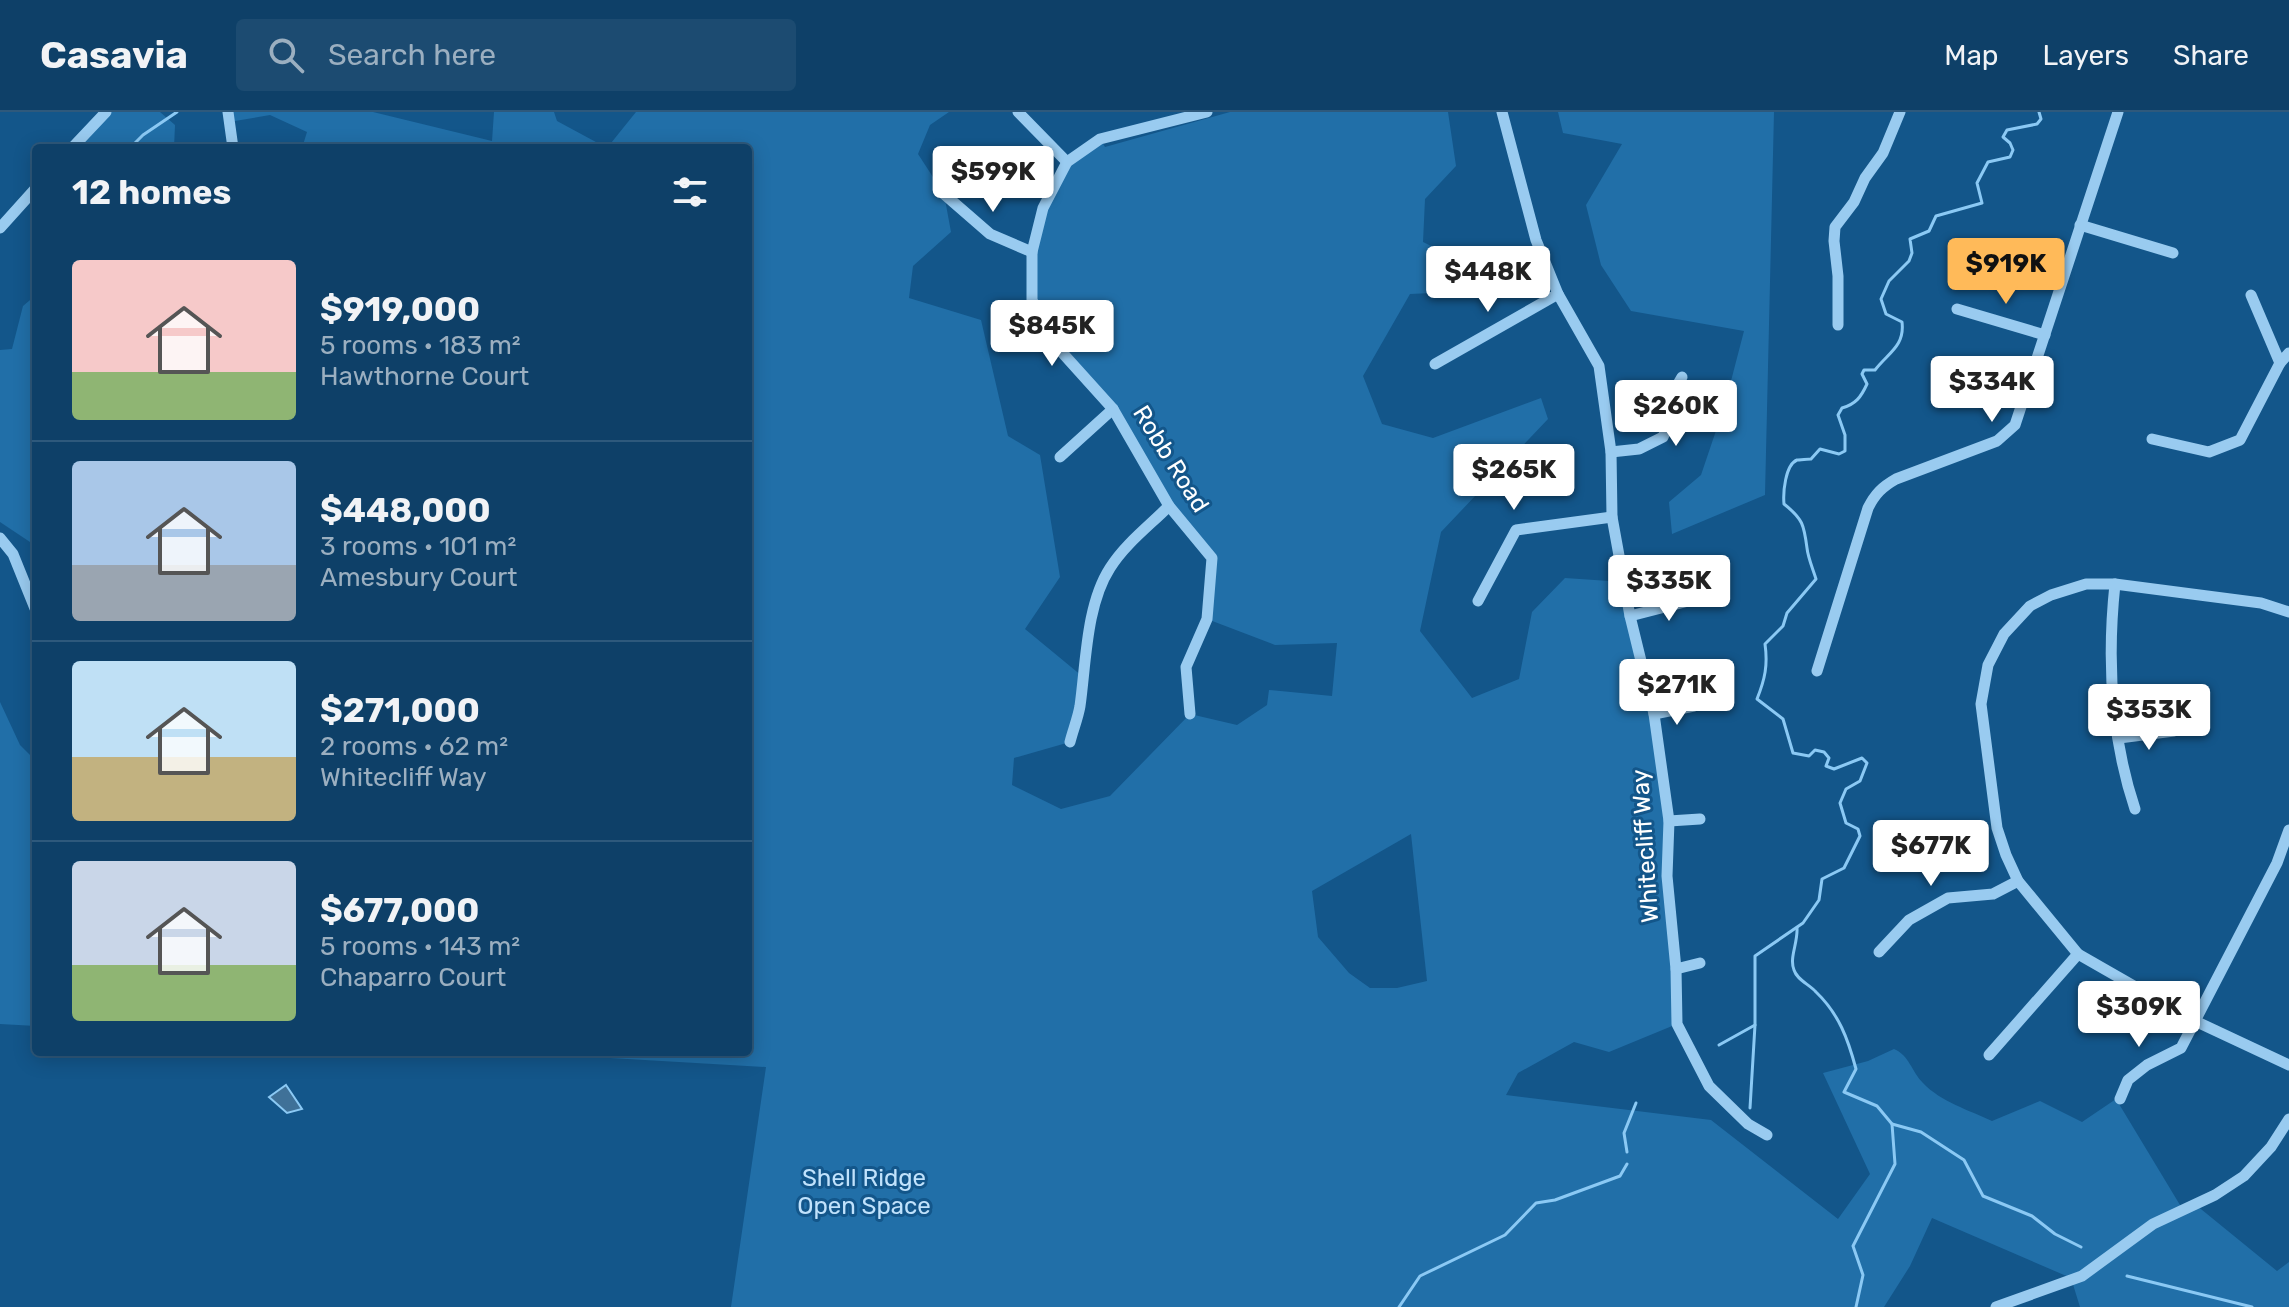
<!DOCTYPE html>
<html lang="en">
<head>
<meta charset="utf-8">
<style>
  body { margin:0; font-family:Rubik,sans-serif; background:#1c4b71; color:#f1f3f6; height:100vh; display:flex; flex-direction:column; font-size:30px; white-space:nowrap }
  * { box-sizing:border-box; margin:0 }
  p { font-size:26px; color:#9bafc0 }
  .icon { flex:none; width:44px; height:44px; fill:none; stroke:currentColor; stroke-width:2; stroke-linecap:round; stroke-linejoin:round }
  .map { position:relative; flex:1; overflow:hidden }
  .details { position:absolute; left:32px; top:32px; width:720px; height:912px; display:flex; flex-direction:column; background:#0e4068; border-radius:8px; box-shadow:0 4px 20px #0003,0 0 0 2px #2e597c }
  .details>* { flex:none }
  .price { position:absolute; translate:-50% -68px; padding:0 18px; border-radius:8px; background:#fff; color:#222; font-size:26px; line-height:52px; filter:drop-shadow(0 2px 4px #0008) }
  .price::after { content:''; position:absolute; left:50%; top:48px; width:24px; height:18px; margin-left:-12px; background:inherit; clip-path:polygon(0 0,100% 0,50% 100%) }
  .price.active { background:#ffba59; color:#111 }
  ul { padding:0; list-style:none }
  li { display:flex; align-items:center; gap:24px; height:200px; padding:0 40px }
  li+li { border-top:2px solid #2e597c }
  li span { display:grid; place-items:center; flex:none; width:224px; height:160px; border-radius:8px; color:#555 }
  li>.icon { margin-inline-start:auto }
  span .icon { width:96px; height:96px; fill:#fffc; stroke-width:1 }
  li b { font-size:34px }
  h2 { display:flex; justify-content:space-between; align-items:center; height:96px; padding:0 40px; font-size:34px }
  header { display:flex; align-items:center; gap:48px; box-sizing:border-box; height:112px; padding:0 40px; background:#0e4068; border-bottom:2px solid #2e597c }
  header strong { font-size:38px }
  nav { display:flex; gap:44px; margin-inline-start:auto; font-size:28px }
  .search { width:560px; height:72px; background:#1c4b71; display:flex; align-items:center; gap:20px; box-sizing:border-box; padding:0 28px; border-radius:8px; color:#9bafc0; font-size:30px }
  .map>svg:first-child { display:block }
  .green { fill:#216fa8; fill-rule:evenodd }
  .water { fill:#3f7198; stroke:#8bc9f4; stroke-width:2 }
  .lines { fill:none; stroke-linecap:round; stroke-linejoin:round }
  .stream { stroke:#8bc9f4; stroke-width:3 }
  .minor { stroke:#99cbf0; stroke-width:11 }
  .labels { text-anchor:middle; dominant-baseline:central; stroke-width:6; stroke-linejoin:round; paint-order:stroke }
  .street-label { font-size:24px; fill:#fff; stroke:#13568a }
  .park-label { font-size:24px; fill:#c0e2fc; stroke:#13568a }
</style>
</head>
<body>
<header>
<strong>Casavia</strong>
<div class="search"><svg class="icon" aria-label="search" viewBox="0 0 24 24"><circle cx="10" cy="10" r="6"/><path d="M15 15l6 6"/></svg>Search here</div>
<nav><a>Map</a><a>Layers</a><a>Share</a></nav>
</header>
<div class="map">
<svg width="2289" height="1195" viewBox="0 0 2289 1195">
  <rect width="100%" height="100%" fill="#13568a"/>
  <g class="green">
    <polygon points="106,0 160,0 175,13 174,36 72,36"/>
    <path d="M228,0H373L492,29L494,0H554L557,9L607,36L636,0H949L930,13L918,42L944,82L951,120L913,154L909,186L981,208L1008,324L1040,343L1060,465L1025,517L1082,564L1070,630L1014,646L1012,673L1061,697L1110,684L1190,602L1237,613L1267,593L1269,578L1332,584L1337,531L1275,533L1207,507L1212,446L1169,394L1113,297L1049,226L1032,188V140L1043,96L1067,50L1100,27L1105,35L1230,0H1448L1456,54L1425,87L1423,130L1468,152L1454,180L1410,182L1363,264L1382,312L1433,326L1541,286L1548,307L1441,420L1420,519L1472,586L1519,567L1532,500L1565,466L1624,470L1669,709L1677,912L1609,940L1574,930L1518,961L1506,983L1711,1008L1838,1107L1870,1062L1823,961L1868,949L1894,937C1909,943 1912,960 1923,971C1941,990 1969,998 1992,1009L2040,989L2082,1010L2116,987L2183,1098L2196,1093L2277,1159L2289,1150V1195H2080L2071,1166L1932,1106L1910,1154L1884,1195H731L766,955L507,940H748V36H302L307,20L270,3L229,10ZM1411,722L1427,869L1397,876H1370L1349,861L1318,825L1312,779Z"/>
    <polygon points="1558,0 1774,0 1765,383 1672,422 1669,390 1701,363 1725,292 1744,219 1631,199 1601,153 1586,93 1622,32 1563,21"/>
    <polygon points="36,183 36,434 0,410 0,238 12,237 23,194"/>
    <polygon points="0,590 20,633 36,649 36,914 0,912"/>
  </g>
  <polygon class="water" points="286,973 302,997 287,1001 269,985"/>
  <g class="lines">
    <g class="stream">
      <polyline points="130,36 143,23 177,0"/>
      <path d="M1797,816C1798,831 1789,846 1794,858C1797,868 1809,872 1816,880C1839,902 1848,927 1856,957L1844,980L1877,994L1892,1012L1921,1020L1964,1048L1983,1084L2032,1104L2055,1122L2081,1135"/>
      <polyline points="1719,933 1755,913"/>
      <path d="M1750,996L1755,913V844L1803,811L1819,788L1822,767L1844,756L1860,724L1858,717L1846,711L1840,691L1846,677L1860,669L1867,651L1862,646L1834,657L1826,654L1829,646L1824,640L1815,638L1809,644L1793,641L1783,607L1757,587C1765,567 1768,553 1765,532L1783,514L1787,501L1816,467C1813,457 1808,446 1807,436C1804,413 1803,407 1784,392C1783,381 1785,353 1797,348C1799,348 1809,347 1811,347L1820,337L1839,342L1845,339V323L1838,303L1842,296C1856,292 1861,285 1867,272L1862,262L1864,258H1875C1888,241 1905,234 1902,210L1886,202L1881,187L1889,169L1909,149L1912,141L1910,127L1929,119L1936,104L1982,91L1977,71L1988,50L2010,45L2013,38L2010,31L2003,25L2007,18L2037,12L2041,7L2039,0"/>
      <polyline points="1627,1040 1624,1021 1636,991"/>
      <polyline points="2127,1164 2252,1195"/>
      <polyline points="1399,1195 1420,1164 1505,1123 1536,1091 1555,1088 1620,1064 1627,1052"/>
      <polyline points="1856,1195 1863,1163 1853,1134 1895,1052 1892,1012"/>
    </g>
    <g class="minor">
      <polyline points="228,0 233,36"/>
      <polyline points="1018,0 1067,50"/>
      <polyline points="1502,0 1536,128 1558,182 1599,254 1611,340 1612,405 1630,504 1654,602 1669,709 1667,764 1676,857 1677,912 1709,974 1748,1012 1767,1023"/>
      <polyline points="72,36 106,0"/>
      <polyline points="944,82 990,122 1032,140"/>
      <polyline points="2080,113 2173,141"/>
      <polyline points="0,116 36,76"/>
      <polyline points="2251,183 2280,251 2289,241"/>
      <polyline points="1957,197 2045,223"/>
      <polyline points="1838,213 1838,164 1834,129 1835,115 1854,90 1865,66 1883,41 1900,0"/>
      <polyline points="1435,252 1558,182"/>
      <polyline points="2152,327 2209,340 2240,328 2280,251"/>
      <polyline points="1611,340 1639,337 1663,325 1671,306 1671,284 1682,265"/>
      <polyline points="1060,345 1113,297"/>
      <polyline points="0,426 13,442 36,499"/>
      <path d="M2115,472C2107,547 2111,625 2135,697"/>
      <polyline points="1478,489 1516,418 1612,405"/>
      <polyline points="2289,500 2261,491 2115,472 2086,472 2051,483 2030,494 2004,522 1988,553 1981,592 1997,716 2006,743 2018,769 2078,842 2195,909 2289,953"/>
      <polyline points="1630,504 1700,486"/>
      <path d="M1817,559L1868,396C1875,382 1882,375 1896,367L1997,329L2015,313L2118,0"/>
      <polyline points="1190,602 1186,555 1207,507 1212,446 1169,394 1113,297 1049,226 1032,188 1032,140 1043,96 1067,50 1100,27 1207,0"/>
      <polyline points="1654,602 1694,594"/>
      <polyline points="2119,626 2174,619"/>
      <path d="M1070,630C1073,618 1078,606 1080,594C1086,552 1086,493 1110,456C1125,432 1149,414 1169,394"/>
      <polyline points="1669,709 1700,707"/>
      <polyline points="1879,840 1909,808 1948,786 1993,782 2018,769"/>
      <polyline points="1676,857 1700,851"/>
      <polyline points="1989,943 2078,842"/>
      <polyline points="2120,987 2128,968 2147,953 2181,936 2277,751 2289,718"/>
      <polyline points="1996,1195 2082,1164 2153,1112 2215,1083 2244,1064 2271,1035 2289,1007"/>
    </g>
  </g>
  <g class="labels">
    <g class="street-label">
      <text transform="translate(1171 347) rotate(58)">Robb Road</text>
      <text transform="translate(1645 734) rotate(-94)">Whitecliff Way</text>
    </g>
    <g class="park-label">
      <text x="864" y="1066">Shell Ridge<tspan x="864" dy="28">Open Space</tspan></text>
    </g>
  </g>
</svg>
<b class="price" style="left:993px;top:102px">$599K</b>
<b class="price active" style="left:2006px;top:194px">$919K</b>
<b class="price" style="left:1488px;top:202px">$448K</b>
<b class="price" style="left:1052px;top:256px">$845K</b>
<b class="price" style="left:1992px;top:312px">$334K</b>
<b class="price" style="left:1676px;top:336px">$260K</b>
<b class="price" style="left:1514px;top:400px">$265K</b>
<b class="price" style="left:1669px;top:511px">$335K</b>
<b class="price" style="left:1677px;top:615px">$271K</b>
<b class="price" style="left:2149px;top:640px">$353K</b>
<b class="price" style="left:1931px;top:776px">$677K</b>
<b class="price" style="left:2139px;top:937px">$309K</b>
<section class="details">
<h2>12 homes<svg class="icon" aria-label="filters" viewBox="0 0 24 24"><path d="M4 7h16M4 17h16"/><circle cx="9" cy="7" r="2"/><circle cx="15" cy="17" r="2"/></svg></h2>
<ul>
<li><span style="background:linear-gradient(#f6c9c9 70%,#8fb573 0)"><svg class="icon" aria-label="home" viewBox="0 0 24 24"><path d="M3 11l9-7 9 7M6 9v11h12V9"/></svg></span><div><b>$919,000</b><p>5 rooms · 183 m²</p><p>Hawthorne Court</p></div></li>
<li><span style="background:linear-gradient(#a9c7e8 65%,#9aa5b1 0)"><svg class="icon" aria-label="home" viewBox="0 0 24 24"><path d="M3 11l9-7 9 7M6 9v11h12V9"/></svg></span><div><b>$448,000</b><p>3 rooms · 101 m²</p><p>Amesbury Court</p></div></li>
<li><span style="background:linear-gradient(#bfe0f5 60%,#c2b280 0)"><svg class="icon" aria-label="home" viewBox="0 0 24 24"><path d="M3 11l9-7 9 7M6 9v11h12V9"/></svg></span><div><b>$271,000</b><p>2 rooms · 62 m²</p><p>Whitecliff Way</p></div></li>
<li><span style="background:linear-gradient(#c9d6e8 65%,#8fb573 0)"><svg class="icon" aria-label="home" viewBox="0 0 24 24"><path d="M3 11l9-7 9 7M6 9v11h12V9"/></svg></span><div><b>$677,000</b><p>5 rooms · 143 m²</p><p>Chaparro Court</p></div></li>
</ul>
</section>
</div>
</body>
</html>
